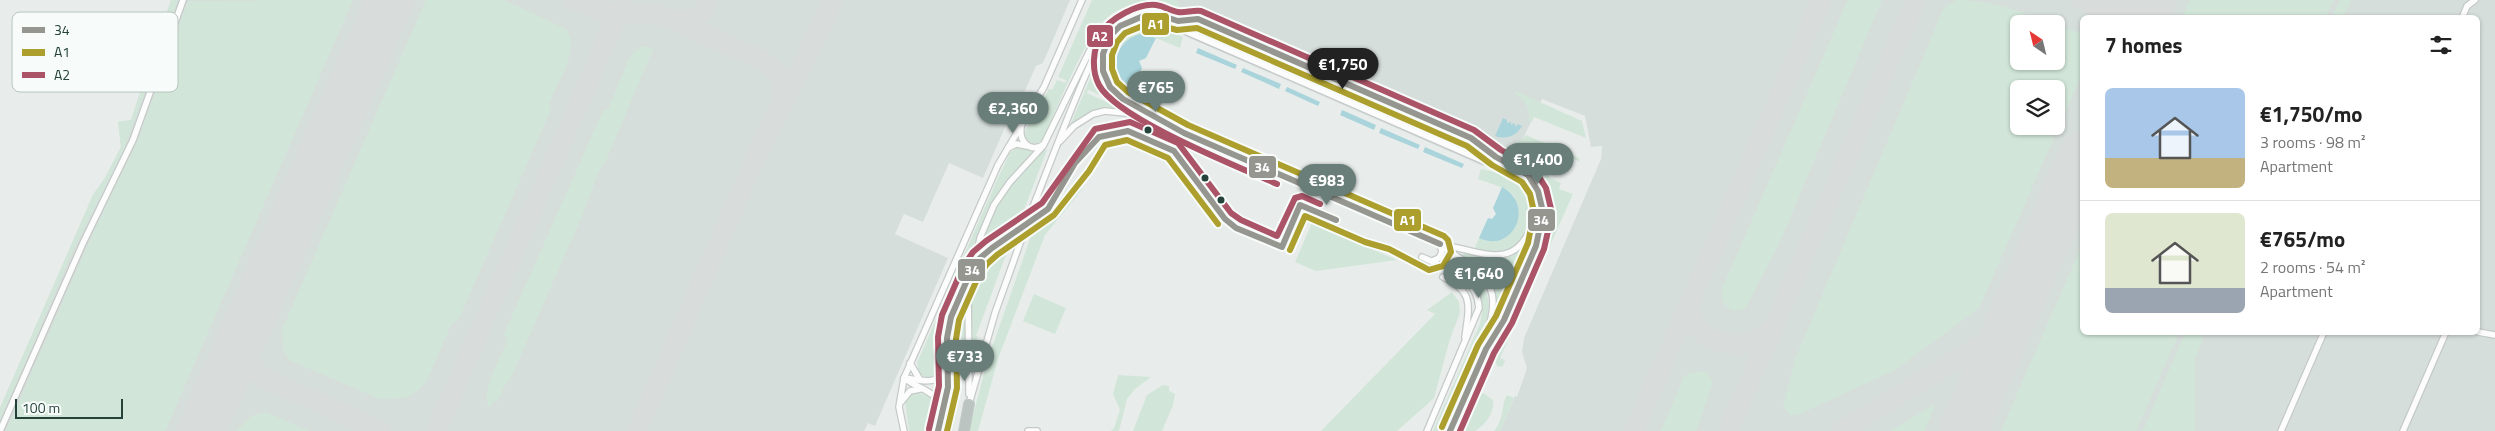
<!DOCTYPE html>
<html lang="en">
<head>
<meta charset="utf-8">
<style>
  body { margin:0; font-family:"Titillium Web",sans-serif; background:#f6f6f6; color:#222; height:100vh; display:flex; flex-direction:column; font-size:19px; white-space:nowrap }
  * { box-sizing:border-box; margin:0 }
  p { font-size:16px; color:#767676 }
  .icon { flex:none; width:28px; height:28px; fill:none; stroke:currentColor; stroke-width:2; stroke-linecap:round; stroke-linejoin:round }
  .map { position:relative; flex:1; overflow:hidden }
  .side { position:absolute; left:2080px; top:15px; width:400px; height:320px; display:flex; flex-direction:column; background:#fff; border-radius:8px; box-shadow:0 1px 4px #0004 }
  .side>* { flex:none }
  .needle { width:32px; rotate:325deg }
  .controls { position:absolute; left:2010px; top:15px; display:grid; gap:10px }
  .controls a { display:grid; place-items:center; width:55px; height:55px; border-radius:8px; background:#fff; box-shadow:0 1px 4px #0004; font-size:25px }
  .scale { position:absolute; left:15px; bottom:12px; width:108px; box-sizing:border-box; padding-left:5px; border:2px solid #24423a; border-top:0; font-size:14px; line-height:18px; white-space:nowrap; color:#24423a; -webkit-text-stroke:4px #f7fbf9; paint-order:stroke }
  .price { position:absolute; translate:-50% -42px; padding:0 11px; border-radius:18px; background:#697e78; color:#fff; font-size:16px; line-height:32px; filter:drop-shadow(0 1px 2px #0008) }
  .price::after { content:''; position:absolute; left:50%; top:30px; width:15px; height:11px; margin-left:-8px; background:inherit; clip-path:polygon(0 0,100% 0,50% 100%) }
  .price.on { background:#222; color:#fff }
  ul { padding:0; list-style:none }
  li { display:flex; align-items:center; gap:15px; height:125px; padding:0 25px }
  li+li { border-top:1px solid #e0e0e0 }
  li span { display:grid; place-items:center; flex:none; width:140px; height:100px; border-radius:8px; color:#555 }
  li>.icon { margin-inline-start:auto }
  span .icon { width:60px; height:60px; fill:#fffc; stroke-width:1 }
  li b { font-size:21px }
  h2 { display:flex; justify-content:space-between; align-items:center; height:60px; padding:0 25px; font-size:21px }
  .map>svg:first-child { display:block }
  .built { fill:#d6dedb; fill-rule:evenodd }
  .green { fill:#d1e6d8; fill-rule:evenodd }
  .water { fill:#a9d4db }
  .lines { fill:none; stroke-linecap:round; stroke-linejoin:round }
  .taxiway { stroke:#d8dddc; stroke-width:20 }
  .runway { stroke:#d8dddc; stroke-width:49 }
  .street-casing { stroke:#c5cac8; stroke-width:8 }
  .highway-casing { stroke:#c3ccc9; stroke-width:12 }
  .street { stroke:#fcfcfc; stroke-width:5.5 }
  .highway { stroke:#bcc4c2; stroke-width:10 }
  .street-bridge-casing { stroke:#c5cac8; stroke-width:8; stroke-linecap:butt }
  .street-bridge { stroke:#fcfcfc; stroke-width:5.5 }
  .bus-1-casing { stroke:#f7fbf9; stroke-width:10 }
  .bus-2-casing { stroke:#f7fbf9; stroke-width:10 }
  .bus-3-casing { stroke:#f7fbf9; stroke-width:10 }
  .bus-1 { stroke:#969691; stroke-width:6 }
  .bus-2 { stroke:#ac9f2e; stroke-width:6 }
  .bus-3 { stroke:#ab5468; stroke-width:6 }
  .bus-dot { fill:#24423a; stroke:#f7fbf9; stroke-width:2 }
  .key { fill:#f7fbf9; stroke:#b8c4c0; stroke-width:1 }
  .key-label { font-size:14px; fill:#24423a }
  .line-badge { stroke:#f7fbf9; stroke-width:2 }
  .badge-label { font-size:14px; text-anchor:middle; font-weight:bold; fill:#fff }
</style>
</head>
<body>
<div class="map">
<svg width="2495" height="431" viewBox="0 0 2495 431">
  <rect width="100%" height="100%" fill="#e8edeb"/>
  <g class="built">
    <polygon points="171,0 1070,0 1043,63 1036,66 1023,95 1018,97 983,178 949,163 923,222 904,214 895,234 948,258 875,426 868,423 864,431 0,431 0,408 93,195 105,178 121,147 118,122 131,120"/>
    <path d="M1177,0H2495V431H1500L1515,396L1517,397L1527,368L1522,352L1524,338L1601,159L1602,146L1591,147L1585,116L1542,99L1514,157L1504,152L1483,166L1185,36L1184,17ZM2082,18H2478V332H2082ZM2019,24H2056V61H2019ZM2019,89H2056V126H2019Z"/>
  </g>
  <g class="green">
    <polygon points="171,0 178,0 124,149 71,255 0,422 0,408 93,195 105,178 121,147 118,122 131,120"/>
    <polygon points="353,0 165,431 6,431 91,238 139,138 188,1"/>
    <path d="M426,0H504L566,29C581,49 558,82 549,103L551,109L458,321L452,323L426,382L419,390L406,398L380,399L291,361C283,352 281,346 284,335L281,332Z"/>
    <path d="M1092,0H1146L1144,4C1131,5 1119,8 1109,16C1083,37 1058,109 1042,140C1036,145 1030,144 1026,139L1025,131L1049,89L1052,90L1057,80L1065,83L1066,80L1058,77Z"/>
    <polygon points="1150,0 1177,0 1182,13 1179,14 1163,7 1148,4"/>
    <path d="M1848,0H1882L1778,246L1747,305L1744,309L1735,311C1724,307 1721,300 1722,289Z"/>
    <path d="M1956,0C1990,0 2023,12 2055,24H2019V61H2056V24L2082,34V74L1979,308L1895,370L1797,415H1790L1783,406L1796,357L1944,8ZM2019,89H2056V126H2019Z"/>
    <polygon points="2190,0 2333,0 2326,17 2182,17"/>
    <polygon points="2340,0 2351,0 2343,17 2332,17"/>
    <path d="M1145,22L1157,24L1183,37L1180,48L1151,36L1122,44C1110,60 1117,79 1133,89L1129,99C1090,76 1099,28 1145,22Z"/>
    <path d="M645,46L653,49L607,158L598,173L582,216L509,382L507,381L497,402L493,401L490,408C479,393 501,357 508,340L504,334L603,111L608,110L629,59L636,50Z"/>
    <polygon points="1097,63 1103,85 1114,99 1125,105 1088,90 1087,93 1121,109 1099,109 1071,123"/>
    <path d="M1515,91L1582,121L1586,138L1534,117L1532,122L1529,121C1530,108 1525,99 1514,93Z"/>
    <path d="M1526,135L1579,158L1580,162L1540,144L1535,154L1540,156L1538,162L1549,166L1547,173L1550,178L1561,183L1559,189L1573,194L1500,358L1505,360L1503,366L1498,367L1492,357L1546,232C1557,192 1536,169 1502,154L1501,151L1517,144Z"/>
    <polygon points="1017,147 1033,152 1001,188 987,211 944,324 940,343 941,370 934,378 926,379 919,374 917,363 996,182 1010,153"/>
    <polygon points="1044,149 1047,150 1019,223 981,249 991,215 1002,197"/>
    <path d="M1481,169C1493,172 1505,173 1515,180C1541,200 1533,243 1501,252C1493,254 1483,251 1474,250L1479,238C1506,251 1530,217 1512,194C1506,187 1488,183 1478,179Z"/>
    <polygon points="1084,187 1045,235 998,359 978,431 969,431 987,362 1033,230 1042,219"/>
    <polygon points="1312,223 1397,260 1316,271 1295,262"/>
    <path d="M1011,241L976,336H978L973,350C973,293 958,276 1011,241Z"/>
    <polygon points="2082,245 2082,332 2179,333 2136,431 2001,431"/>
    <path d="M1521,248L1524,249L1496,310C1497,285 1484,267 1462,257L1465,251C1485,261 1502,261 1521,248Z"/>
    <path d="M1460,263C1480,274 1492,292 1488,316L1444,431H1433L1480,324C1486,301 1479,280 1457,269Z"/>
    <polygon points="1452,292 1459,302 1460,313 1450,339 1434,398 1397,431 1321,431 1435,314 1427,310"/>
    <polygon points="1034,294 1066,308 1055,334 1023,321"/>
    <path d="M964,302C968,346 961,388 953,431H942L953,386L952,335Z"/>
    <polygon points="2185,333 2205,333 2195,359 2195,431 2143,431"/>
    <polygon points="1701,371 1708,374 1713,382 1696,431 1661,431 1684,377 1690,373"/>
    <polygon points="1118,375 1151,377 1135,389 1127,399 1119,431 1111,431 1114,428 1120,410 1113,394"/>
    <polygon points="1163,385 1169,386 1169,391 1175,394 1173,405 1162,431 1133,431 1147,395"/>
    <polygon points="914,392 929,396 936,403 936,412 931,431 909,431 905,402"/>
    <path d="M1479,393H1483L1493,400C1494,414 1486,424 1475,431H1460L1475,396Z"/>
    <path d="M1507,395L1514,398L1500,431H1494C1505,418 1501,403 1507,395Z"/>
    <polygon points="1935,404 1925,431 1891,431"/>
    <polygon points="265,412 309,431 237,431 251,416"/>
  </g>
  <g class="water">
    <path d="M1141,34L1156,38L1146,58L1139,61L1142,68L1133,89C1107,75 1112,41 1141,34Z"/>
    <polygon points="1198,48 1237,65 1235,69 1196,53"/>
    <polygon points="1243,68 1281,84 1279,89 1241,72"/>
    <polygon points="1287,87 1320,102 1318,106 1285,91"/>
    <polygon points="1342,110 1376,125 1374,130 1340,115"/>
    <path d="M1503,118L1507,120V123L1511,122V125L1514,123L1516,127L1518,124L1522,126C1516,136 1507,140 1495,136Z"/>
    <polygon points="1381,128 1420,145 1418,149 1379,133"/>
    <polygon points="1425,147 1464,164 1462,168 1423,152"/>
    <path d="M1502,187C1536,205 1513,254 1479,238L1488,218L1492,219L1496,214L1493,208Z"/>
  </g>
  <g class="lines">
    <g class="taxiway">
      <path d="M573,0L613,15L656,13L758,58C776,68 788,82 782,103"/>
      <path d="M2080,0C2103,10 2123,17 2144,0"/>
      <path d="M674,20C690,24 703,15 708,0"/>
      <path d="M1691,299C1682,342 1749,361 1772,328"/>
      <polyline points="244,330 249,359 262,377 381,431"/>
      <polyline points="436,431 624,0"/>
      <polyline points="637,431 762,143 804,62 833,0"/>
      <polyline points="1634,431 1821,0"/>
      <polyline points="1728,431 1916,0"/>
      <polyline points="1841,431 1993,337 2005,328 2014,315"/>
    </g>
    <g class="runway">
      <polyline points="2143,18 2151,0"/>
      <polyline points="201,431 390,0"/>
      <polyline points="1963,431 2082,157"/>
    </g>
    <defs>
      <g id="street">
        <path d="M1144,15C1109,25 1083,64 1116,94C1124,101 1134,104 1143,109C1154,114 1164,121 1174,127"/>
        <polyline points="2462,18 2467,6 2475,0"/>
        <path d="M1021,127C1019,141 1029,153 1043,145"/>
        <path d="M1060,141L1074,126L1093,114L1105,111L1125,113L1184,133L1435,242C1443,246 1450,252 1458,257C1502,283 1497,303 1483,347"/>
        <polyline points="1008,148 1016,144 1027,146"/>
        <path d="M1031,212C1049,166 1066,120 1086,74C1094,58 1099,37 1114,25C1138,4 1163,14 1185,31L1509,172C1534,185 1539,209 1533,235L1450,431"/>
        <path d="M1442,245C1477,249 1514,274 1532,225"/>
        <path d="M1422,257C1447,269 1477,276 1479,308L1427,431"/>
        <polyline points="1432,261 1439,258 1442,252 1440,244"/>
        <path d="M975,265L980,238L994,205L1010,182L1043,146L1094,42C1107,19 1135,0 1161,14"/>
        <path d="M1443,277C1475,292 1469,306 1465,337"/>
        <polyline points="968,281 969,394"/>
        <polyline points="2478,332 2495,335"/>
        <polyline points="910,363 920,380"/>
        <path d="M904,378C918,389 936,390 942,409"/>
        <path d="M905,378C924,381 937,386 948,367"/>
        <polyline points="901,402 910,391 920,389"/>
        <polyline points="969,404 995,313 1024,232"/>
        <polyline points="0,431 83,243 133,140 183,0"/>
        <polyline points="904,431 899,407 904,378 998,165 1044,87 1082,0"/>
        <polyline points="938,431 948,387 948,328 957,299 975,265 985,253 1048,209"/>
        <polyline points="1028,431 1037,431"/>
        <polyline points="2281,431 2324,332"/>
        <polyline points="2403,431 2446,332"/>
      </g>
      <polyline id="highway" points="964,431 969,404"/>
    </defs>
    <use href="#street" class="street-casing"/>
    <use href="#highway" class="highway-casing"/>
    <use href="#street" class="street"/>
    <use href="#highway" class="highway"/>
    <defs>
      <polyline id="street-bridge" points="1024,232 1031,212"/>
    </defs>
    <use href="#street-bridge" class="street-bridge-casing"/>
    <use href="#street-bridge" class="street-bridge"/>
    <defs>
      <g id="bus-1">
        <polyline points="1440,244 1184,133 1123,99 1110,87 1103,71 1103,54 1109,37 1120,26 1148,14 1156,14 1178,21 1198,19 1471,138 1496,157 1528,175 1538,191 1543,212 1536,246 1504,320 1486,349 1450,431"/>
        <polyline points="938,431 948,387 947,338 951,317 971,271 980,258 992,248 1048,209 1075,163 1099,137 1128,131 1174,151 1225,219 1236,228 1282,247 1300,205 1336,220"/>
      </g>
      <g id="bus-2">
        <polyline points="1290,250 1305,216 1365,242 1389,249 1429,270 1443,266 1451,252 1448,240 1444,236 1188,125 1128,92 1117,82 1112,69 1112,55 1117,42 1125,33 1150,23 1177,30 1197,28 1467,146 1492,165 1522,182 1530,194 1534,212 1528,243 1496,316 1478,345 1442,427"/>
        <polyline points="947,431 957,388 956,339 959,320 979,275 987,264 997,255 1054,215 1089,171 1105,145 1127,140 1168,158 1218,224"/>
      </g>
      <g id="bus-3">
        <path d="M1277,184C1239,167 1117,119 1099,85C1091,70 1093,49 1101,34C1109,18 1139,3 1156,5C1164,6 1171,11 1178,12C1185,13 1193,10 1201,11L1474,130L1501,150L1534,169L1546,188L1552,213L1544,249L1512,323L1494,353L1460,431"/>
        <polyline points="929,429 939,386 938,337 942,315 963,267 973,252 986,241 1042,203 1095,129 1130,122 1178,143 1231,213 1241,220 1277,236 1295,198 1302,196 1320,204"/>
      </g>
    </defs>
    <use href="#bus-1" class="bus-1-casing"/>
    <use href="#bus-2" class="bus-2-casing"/>
    <use href="#bus-3" class="bus-3-casing"/>
    <use href="#bus-1" class="bus-1"/>
    <use href="#bus-2" class="bus-2"/>
    <use href="#bus-3" class="bus-3"/>
  </g>
  <g class="bus-dot">
    <circle cx="1148" cy="130" r="4.5"/>
    <circle cx="1205" cy="178" r="4.5"/>
    <circle cx="1221" cy="200" r="4.5"/>
  </g>
  <rect x="12" y="12" width="166" height="80" rx="8" class="key"/>
  <rect x="22" y="27" width="23" height="6" fill="#969691"/>
  <rect x="22" y="49" width="23" height="7" fill="#ac9f2e"/>
  <rect x="22" y="72" width="23" height="6" fill="#ab5468"/>
  <g class="key-label">
    <text x="54" y="35">34</text>
    <text x="54" y="57">A1</text>
    <text x="54" y="80">A2</text>
  </g>
  <g class="line-badge">
    <rect x="1141" y="12" width="29" height="24" rx="5" fill="#ac9f2e"/>
    <rect x="1086" y="24" width="28" height="24" rx="5" fill="#ab5468"/>
    <rect x="1248" y="155" width="29" height="24" rx="5" fill="#969691"/>
    <rect x="1527" y="208" width="29" height="24" rx="5" fill="#969691"/>
    <rect x="1393" y="208" width="29" height="24" rx="5" fill="#ac9f2e"/>
    <rect x="957" y="258" width="29" height="24" rx="5" fill="#969691"/>
  </g>
  <g class="badge-label">
    <text x="1156" y="29">A1</text>
    <text x="1100" y="41">A2</text>
    <text x="1262" y="172">34</text>
    <text x="1541" y="225">34</text>
    <text x="1408" y="225">A1</text>
    <text x="972" y="275">34</text>
  </g>
</svg>
<div class="controls">
<a><svg class="needle" viewBox="-14 -14 28 28"><path d="M0-13l5 13h-10z" fill="#e53935"/><path d="M0 13l5-13h-10z" fill="#767676"/></svg></a>
<a><svg class="icon" aria-label="layers" viewBox="0 0 24 24"><path d="M12 4l9 5-9 5-9-5zM3 14l9 5 9-5"/></svg></a>
</div>
<div class="scale">100 m</div>
<b class="price on" style="left:1343px;top:90px">€1,750</b>
<b class="price" style="left:1156px;top:113px">€765</b>
<b class="price" style="left:1013px;top:134px">€2,360</b>
<b class="price" style="left:1538px;top:185px">€1,400</b>
<b class="price" style="left:1327px;top:206px">€983</b>
<b class="price" style="left:1479px;top:299px">€1,640</b>
<b class="price" style="left:965px;top:382px">€733</b>
<section class="side">
<h2>7 homes<svg class="icon" aria-label="filters" viewBox="0 0 24 24"><path d="M4 7h16M4 17h16"/><circle cx="9" cy="7" r="2"/><circle cx="15" cy="17" r="2"/></svg></h2>
<ul>
<li><span style="background:linear-gradient(#a9c7e8 70%,#c2b280 0)"><svg class="icon" aria-label="home" viewBox="0 0 24 24"><path d="M3 11l9-7 9 7M6 9v11h12V9"/></svg></span><div><b>€1,750/mo</b><p>3 rooms · 98 m²</p><p>Apartment</p></div></li>
<li><span style="background:linear-gradient(#dfe7d0 75%,#9aa5b1 0)"><svg class="icon" aria-label="home" viewBox="0 0 24 24"><path d="M3 11l9-7 9 7M6 9v11h12V9"/></svg></span><div><b>€765/mo</b><p>2 rooms · 54 m²</p><p>Apartment</p></div></li>
</ul>
</section>
</div>
</body>
</html>
